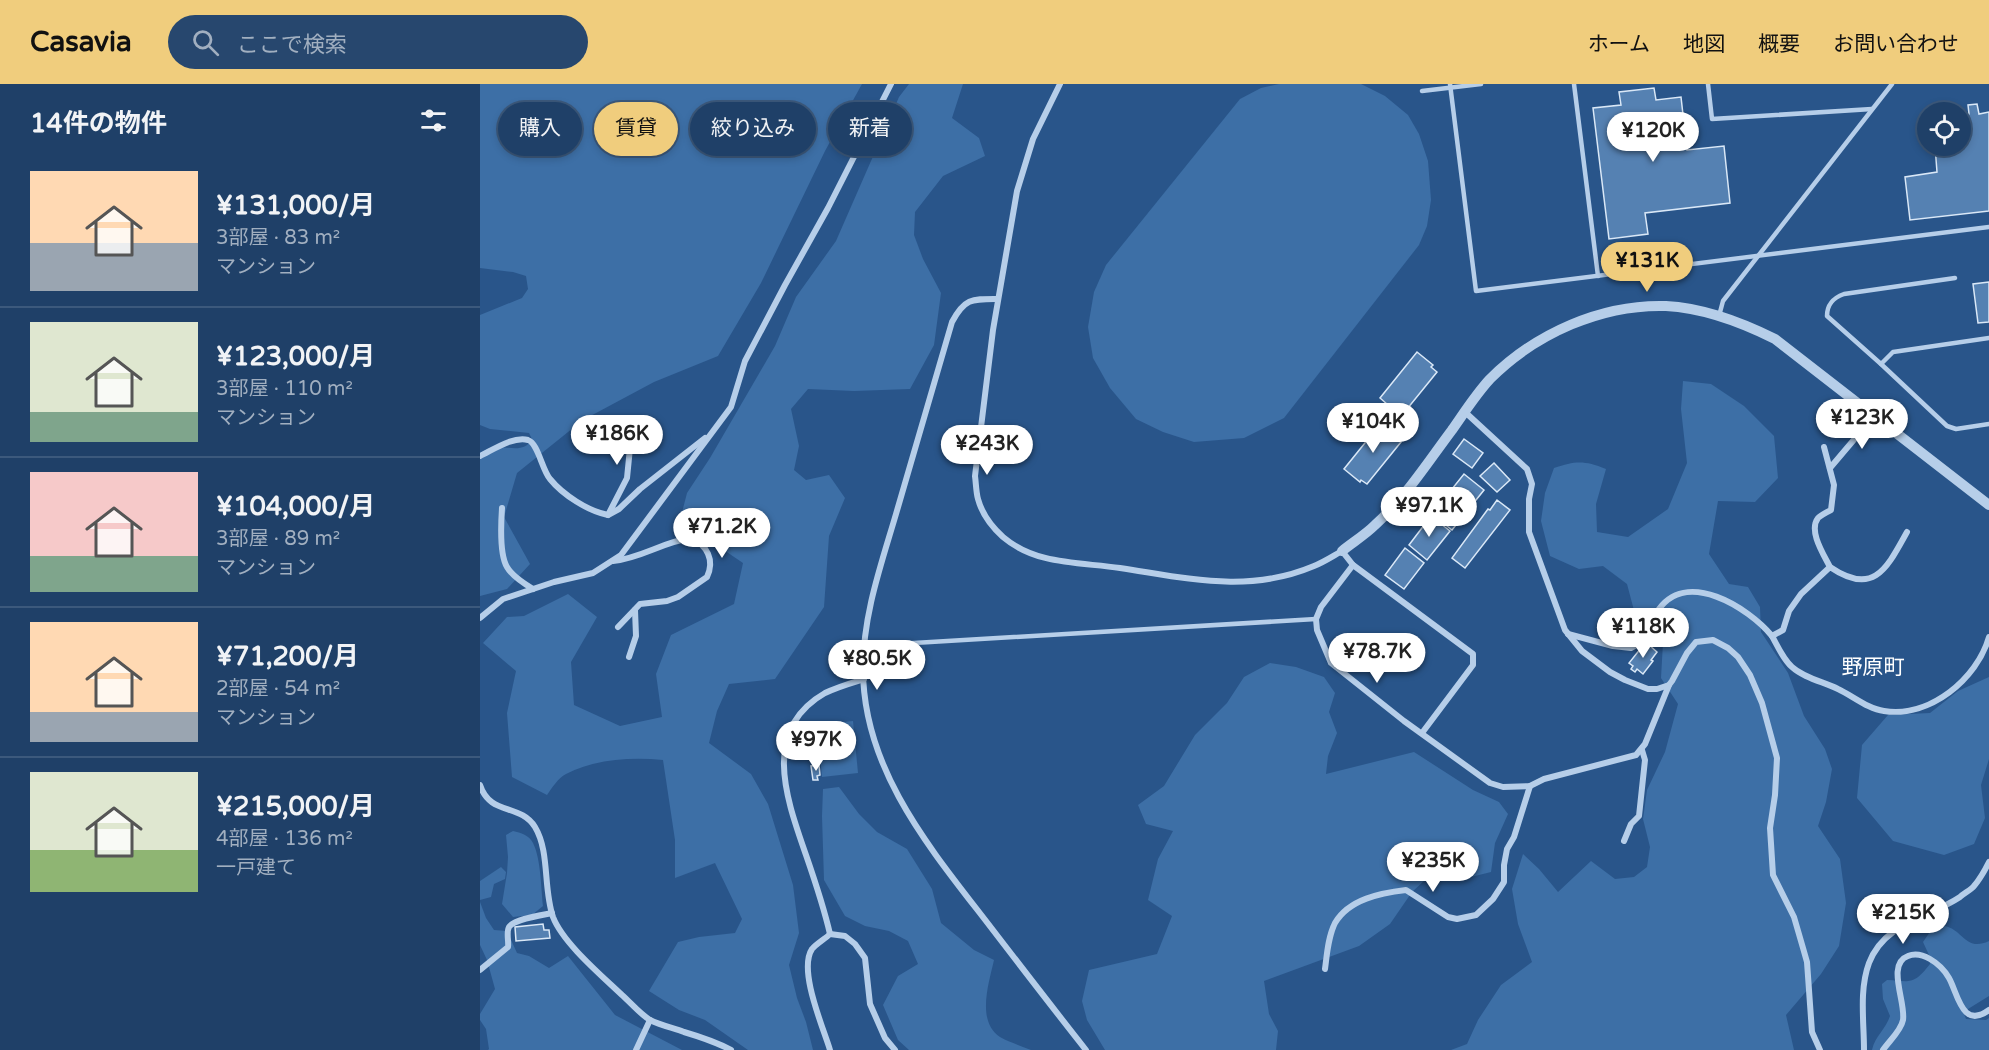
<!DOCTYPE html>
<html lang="ja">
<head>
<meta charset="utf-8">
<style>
  body { margin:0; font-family:"Varela Round","Noto Sans JP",sans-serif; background:#27476e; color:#f1f3f6; height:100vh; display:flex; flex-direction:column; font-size:22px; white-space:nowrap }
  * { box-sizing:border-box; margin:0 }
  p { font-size:20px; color:#a1afc0 }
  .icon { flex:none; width:33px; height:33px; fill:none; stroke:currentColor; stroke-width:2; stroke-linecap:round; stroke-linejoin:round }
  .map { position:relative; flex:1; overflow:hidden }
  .details { display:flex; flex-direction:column; background:#1f4068; width:480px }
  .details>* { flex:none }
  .guide { position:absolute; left:18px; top:18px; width:570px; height:54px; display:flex; gap:12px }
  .tools { position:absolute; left:1437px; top:18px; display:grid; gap:12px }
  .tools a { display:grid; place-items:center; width:54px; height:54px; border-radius:50%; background:#1f4068; box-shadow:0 3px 9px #0003,0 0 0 2px #3c597c; font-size:30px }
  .price { position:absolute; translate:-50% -51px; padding:0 14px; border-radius:21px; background:#fff; color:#222; font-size:20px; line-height:39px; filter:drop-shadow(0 2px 3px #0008) }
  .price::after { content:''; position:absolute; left:50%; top:36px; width:18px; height:14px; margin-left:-9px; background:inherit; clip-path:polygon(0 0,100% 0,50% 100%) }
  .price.selected { background:#f0cd7d; color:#111 }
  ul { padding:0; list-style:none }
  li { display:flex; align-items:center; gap:18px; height:150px; padding:0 30px }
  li+li { border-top:2px solid #3c597c }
  li span { display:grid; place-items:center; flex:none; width:168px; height:120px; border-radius:0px; color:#555 }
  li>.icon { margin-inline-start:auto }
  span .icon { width:72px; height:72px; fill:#fffc; stroke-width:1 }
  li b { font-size:26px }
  h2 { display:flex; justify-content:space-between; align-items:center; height:72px; padding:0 30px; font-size:26px }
  .chip { padding:0 21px; border-radius:27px; background:#1f4068; box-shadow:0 3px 9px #0003,0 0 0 2px #3c597c; font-size:21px; line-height:54px }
  .chip.selected { background:#f0cd7d; color:#111 }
  header { display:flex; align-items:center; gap:36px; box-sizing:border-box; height:84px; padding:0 30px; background:#f0cd7d; color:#111 }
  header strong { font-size:28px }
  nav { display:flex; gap:33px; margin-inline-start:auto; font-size:21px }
  .search { width:420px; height:54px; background:#27476e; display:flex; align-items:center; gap:15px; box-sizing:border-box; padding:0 21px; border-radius:33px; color:#a1afc0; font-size:22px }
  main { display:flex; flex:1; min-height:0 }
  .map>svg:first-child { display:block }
  .green { fill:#3d6fa6 }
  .building { fill:#5581b2; stroke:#dae8f7; stroke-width:1.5 }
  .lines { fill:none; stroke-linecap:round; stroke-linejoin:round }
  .service { stroke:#b6cee9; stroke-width:4.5 }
  .minor { stroke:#b6cee9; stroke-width:6 }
  .tertiary { stroke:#b6cee9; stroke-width:10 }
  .labels { text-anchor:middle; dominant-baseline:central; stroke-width:4.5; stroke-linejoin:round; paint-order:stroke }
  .quarter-label { font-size:21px; fill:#fff; stroke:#29558a }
</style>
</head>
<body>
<header>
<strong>Casavia</strong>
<div class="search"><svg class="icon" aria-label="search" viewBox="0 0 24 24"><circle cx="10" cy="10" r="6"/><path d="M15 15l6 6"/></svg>ここで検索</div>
<nav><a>ホーム</a><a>地図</a><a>概要</a><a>お問い合わせ</a></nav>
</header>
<main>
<section class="details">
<h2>14件の物件<svg class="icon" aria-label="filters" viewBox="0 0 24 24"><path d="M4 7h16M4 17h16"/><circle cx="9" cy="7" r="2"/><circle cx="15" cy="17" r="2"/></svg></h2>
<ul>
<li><span style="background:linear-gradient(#ffd9b3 60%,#9aa5b1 0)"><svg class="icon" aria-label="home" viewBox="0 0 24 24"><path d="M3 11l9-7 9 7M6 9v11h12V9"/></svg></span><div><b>¥131,000/月</b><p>3部屋 · 83 m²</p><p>マンション</p></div></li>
<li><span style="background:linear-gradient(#dfe7d0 75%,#7fa58c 0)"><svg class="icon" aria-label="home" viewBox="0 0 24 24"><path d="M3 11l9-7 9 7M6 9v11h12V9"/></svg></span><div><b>¥123,000/月</b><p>3部屋 · 110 m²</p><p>マンション</p></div></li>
<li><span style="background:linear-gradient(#f6c9c9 70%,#7fa58c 0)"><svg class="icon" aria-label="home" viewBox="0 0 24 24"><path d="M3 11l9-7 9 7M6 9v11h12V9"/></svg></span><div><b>¥104,000/月</b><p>3部屋 · 89 m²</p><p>マンション</p></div></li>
<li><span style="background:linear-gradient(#ffd9b3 75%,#9aa5b1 0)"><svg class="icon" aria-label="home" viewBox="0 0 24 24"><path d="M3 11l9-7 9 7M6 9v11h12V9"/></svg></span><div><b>¥71,200/月</b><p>2部屋 · 54 m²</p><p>マンション</p></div></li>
<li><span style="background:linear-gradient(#dfe7d0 65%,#8fb573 0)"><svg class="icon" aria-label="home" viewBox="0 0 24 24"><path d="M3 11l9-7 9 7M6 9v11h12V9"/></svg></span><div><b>¥215,000/月</b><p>4部屋 · 136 m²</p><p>一戸建て</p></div></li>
</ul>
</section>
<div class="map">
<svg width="1509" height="966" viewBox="0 0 1509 966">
  <rect width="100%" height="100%" fill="#29558a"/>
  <g class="green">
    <path d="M0,0H382L345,67L281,199L238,272L174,298L103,336L37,389L24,433L50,480L27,505L0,512V369C4,367 10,363 14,363C28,362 44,370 52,355L49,349L10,345L0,341V231L42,214L48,205L46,192L33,188L0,184Z"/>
    <path d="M429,0H483L472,34L499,54L505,72L463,92L435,128L434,151L443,175L461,209L454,261L430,305L374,307L328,305L311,325L319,362L314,386L326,396L349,391L365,414L349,452L344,523L295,595L249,600L237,627L229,659L271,690L288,720L313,801L319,849L309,881L317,914L326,938L333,966H268L225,936L199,926L169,907L198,858L219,853L255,849L262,835L235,779L195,794V756L183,676C151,673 115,675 86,690C78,694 72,704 67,711L32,693L27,629L36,587L3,559L27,533L44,532L88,510L117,533L91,578L94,621L140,642L182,633L176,590L191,551L254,520L263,479L229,456L198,444L207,409L230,374L295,262L316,213L356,157L419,13Z"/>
    <polygon points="799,0 881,0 905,12 928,31 939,50 948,77 951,116 947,142 939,161 804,334 764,354 714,358 683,348 656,335 630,304 613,274 608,243 614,208 626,181 760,15 781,4"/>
    <path d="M1203,297L1231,300L1264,322L1294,352L1298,394L1275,418L1238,417L1229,470L1249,500L1268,503L1280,523L1281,548L1308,589L1324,632L1345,665L1352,685L1346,718L1338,742L1360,775L1366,819L1359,862L1341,890L1306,931L1314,966H971L987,960L998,936L1021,901L1052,878L1038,840L1032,805L1043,770L1059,785L1078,808L1111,777L1135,795L1154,793L1167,783L1170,763L1163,735L1167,706L1185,668L1198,620L1181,594L1184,541L1156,534L1147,500L1123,482L1099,485L1070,472L1061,437L1065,409L1074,384C1095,377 1104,376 1126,385L1116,420L1117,448L1148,453L1188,425L1207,379L1201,325Z"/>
    <polygon points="790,579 816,583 844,593 855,609 849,628 857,649 848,672 846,690 934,668 993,706 1019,718 1028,730 1015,759 1011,788 983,795 958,784 932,808 910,840 879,862 784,897 789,930 798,947 796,966 625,966 607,936 602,917 609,886 677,870 692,832 668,816 678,775 693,747 666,740 658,721 684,702 715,651 747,619 764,593"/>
    <polygon points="1509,593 1509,675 1501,701 1505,734 1494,760 1464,771 1413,757 1377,714 1382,661 1408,631 1450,629 1478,607"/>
    <polygon points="373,637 378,689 342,693 337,641"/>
    <path d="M359,703L379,730L397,748L427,765L452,805L461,839L494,866L514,876C509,899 496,937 520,953C529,958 541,962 551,966H429L418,956L403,921L418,892L438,880L428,857L409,847L385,842L365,832L344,796L342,732L343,705Z"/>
    <path d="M33,747C41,749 49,751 53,759C61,775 61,804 63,822L52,831L33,833L22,820L27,789L28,773L26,751Z"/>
    <polygon points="21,783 26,788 25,795 14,800 11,813 0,816 0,797"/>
    <polygon points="0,818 6,834 14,846 27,847 37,869 49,872 69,884 88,872 135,931 202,966 8,966 9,965 6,945 0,936 0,930 15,905 7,876 0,861"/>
    <path d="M1454,842C1458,842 1461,841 1465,842C1483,846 1486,868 1509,857V912L1488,925L1484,930L1486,935L1506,936L1509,934V966H1392C1395,952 1406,945 1410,932L1403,915L1402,900L1407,896C1430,897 1433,902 1450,880L1449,871L1443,858Z"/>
  </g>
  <g class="building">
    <polygon points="1174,4 1176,16 1201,13 1207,66 1244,62 1250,119 1165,129 1168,150 1129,155 1113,24 1141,21 1139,8"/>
    <polygon points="1497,20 1499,30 1509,28 1509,127 1430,136 1425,93 1457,88 1455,62 1480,62 1480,32 1489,30 1488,21"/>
    <polygon points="1509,198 1509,238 1498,239 1493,200"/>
    <polygon points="937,268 953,281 951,283 957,288 923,330 917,325 915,327 900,314"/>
    <polygon points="901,339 917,352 916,354 921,358 887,400 881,396 880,398 864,385"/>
    <polygon points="984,355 1003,369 992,384 973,370"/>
    <polygon points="1014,379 1030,396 1017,408 1000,392"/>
    <polygon points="984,390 1004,406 972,446 952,430"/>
    <polygon points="1017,416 1030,426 985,484 972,474 1008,425 1010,426"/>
    <polygon points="951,432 970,447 947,476 929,461"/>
    <polygon points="925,464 944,479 924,505 905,491"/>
    <polygon points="1168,560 1177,568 1171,576 1173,577 1163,590 1157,585 1155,588 1151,585 1153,582 1149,579 1161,564 1164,566"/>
    <polygon points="339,681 340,691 337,692 338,696 333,696 331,682"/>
    <polygon points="63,840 64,846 69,846 70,854 36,857 35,843"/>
  </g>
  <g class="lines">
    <g class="service">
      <polyline points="970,0 996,207 1509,143"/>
      <polyline points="1094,0 1118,192"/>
      <polyline points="1228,0 1232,35 1392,25"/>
      <polyline points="942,7 1001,0"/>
      <path d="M1475,194L1364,210C1353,214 1347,220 1347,232L1401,280L1467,342L1476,345L1509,340"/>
      <polyline points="1239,232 1243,217 1412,0"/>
      <polyline points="1401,280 1413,268 1509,254"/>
      <polyline points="384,562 836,535"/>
    </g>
    <g class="minor">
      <path d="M580,0L553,55L537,107L513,246L495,392C496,399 496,408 498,415C502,430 512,443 523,453C556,481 599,478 640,484C707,494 768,510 834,482C844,478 853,472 862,467L873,481"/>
      <path d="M518,215C492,215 485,214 472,238C453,302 435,366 416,430C401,481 383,531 383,585C383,684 448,762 506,837C539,880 572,923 606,966"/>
      <polyline points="985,328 1047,385 1052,400 1049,415 1049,448 1085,546 1102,567 1130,588 1145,596 1168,605 1177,605 1189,601 1192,597 1207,569 1216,558 1233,556 1248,564 1258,573 1270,591 1282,619 1297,674 1295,711 1290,744 1293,791 1314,833 1323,864 1327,878 1332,948 1340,966"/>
      <path d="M1344,363L1354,401L1351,426C1347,428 1341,431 1338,434C1328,447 1344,471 1350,483"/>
      <path d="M0,372C13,366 33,352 48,356C58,359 62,386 70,395C83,411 108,427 128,431L139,425L160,405L225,354"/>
      <polyline points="1350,384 1394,332"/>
      <path d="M22,424C21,439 19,470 27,483C32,492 43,499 53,505"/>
      <polyline points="128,431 147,394 153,334"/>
      <path d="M1427,448C1407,484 1394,513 1350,483L1321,510L1309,527L1303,546L1292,552C1298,563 1303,575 1312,583C1324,594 1344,598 1358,605C1373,612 1388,625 1404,627C1450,634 1497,595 1509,553"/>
      <path d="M133,477C162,474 182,458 211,454C227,461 235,476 227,493L198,513L187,517L160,520L138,543"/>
      <polyline points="0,534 23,515 74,498 113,489 141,471 251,323 265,277 305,201 348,124 411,0"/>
      <path d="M1088,550L1133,562L1151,564C1161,559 1170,553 1173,542C1174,537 1175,532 1177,528C1205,483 1269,524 1292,552"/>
      <polyline points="149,573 156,552 155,526"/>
      <polyline points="942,649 993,581 993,570 873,481 841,523 836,535 837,546 851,579 924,637 1010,699 1023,703 1050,702 1064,695 1156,671 1165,660 1189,601"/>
      <path d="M0,701C10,732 40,719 55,743C70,768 63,804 73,833C83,859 121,891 142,911C151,919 160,930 170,936C180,941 193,944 204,948C221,953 236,958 251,966"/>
      <polyline points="1144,757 1151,740 1159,732 1165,676 1162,666"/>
      <path d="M350,850C344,824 335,797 326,771C307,716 280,646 345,609C357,603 371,599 384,595"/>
      <path d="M845,885C847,870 848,853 855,839C869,815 901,809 926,806L968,833L977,835L996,831L1013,815L1024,798V781L1027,765L1034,753L1050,702"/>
      <path d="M0,886L28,863C29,858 26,848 29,843C34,835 63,831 72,829"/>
      <polyline points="156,966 170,936"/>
      <path d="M350,966C343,943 318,886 332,865C336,860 345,855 350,850L365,852L375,860L385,874L390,920L405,954L415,966"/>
      <path d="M1384,966C1384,938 1379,906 1389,879C1405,838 1447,835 1480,813C1484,809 1491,806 1494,802C1500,795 1505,786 1509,778"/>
      <path d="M1403,966C1409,957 1421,947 1423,936C1426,918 1406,880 1428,872C1435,869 1443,871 1450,875C1457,879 1465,887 1469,894C1478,910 1482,946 1509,926"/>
    </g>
    <path class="tertiary" d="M862,467C873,458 885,451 895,441C925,414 948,378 972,346C984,329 996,310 1010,295C1056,249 1122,220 1186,222C1224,224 1261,238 1295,255L1509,421"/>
  </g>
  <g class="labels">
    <g class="quarter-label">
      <text x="1393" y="583">野原町</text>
    </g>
  </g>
</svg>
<div class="tools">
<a><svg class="icon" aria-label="locate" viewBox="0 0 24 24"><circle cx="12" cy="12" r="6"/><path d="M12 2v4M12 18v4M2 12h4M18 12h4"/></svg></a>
</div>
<b class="price" style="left:1173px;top:79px">¥120K</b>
<b class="price selected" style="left:1167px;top:209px">¥131K</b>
<b class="price" style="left:1382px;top:366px">¥123K</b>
<b class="price" style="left:893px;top:370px">¥104K</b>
<b class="price" style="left:137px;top:382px">¥186K</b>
<b class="price" style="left:507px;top:392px">¥243K</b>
<b class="price" style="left:949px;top:454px">¥97.1K</b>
<b class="price" style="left:242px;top:475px">¥71.2K</b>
<b class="price" style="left:1163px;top:575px">¥118K</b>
<b class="price" style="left:897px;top:600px">¥78.7K</b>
<b class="price" style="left:397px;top:607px">¥80.5K</b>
<b class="price" style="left:336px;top:688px">¥97K</b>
<b class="price" style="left:953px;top:809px">¥235K</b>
<b class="price" style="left:1423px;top:861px">¥215K</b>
<div class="guide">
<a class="chip">購入</a>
<a class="chip selected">賃貸</a>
<a class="chip">絞り込み</a>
<a class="chip">新着</a>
</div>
</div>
</main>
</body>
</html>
